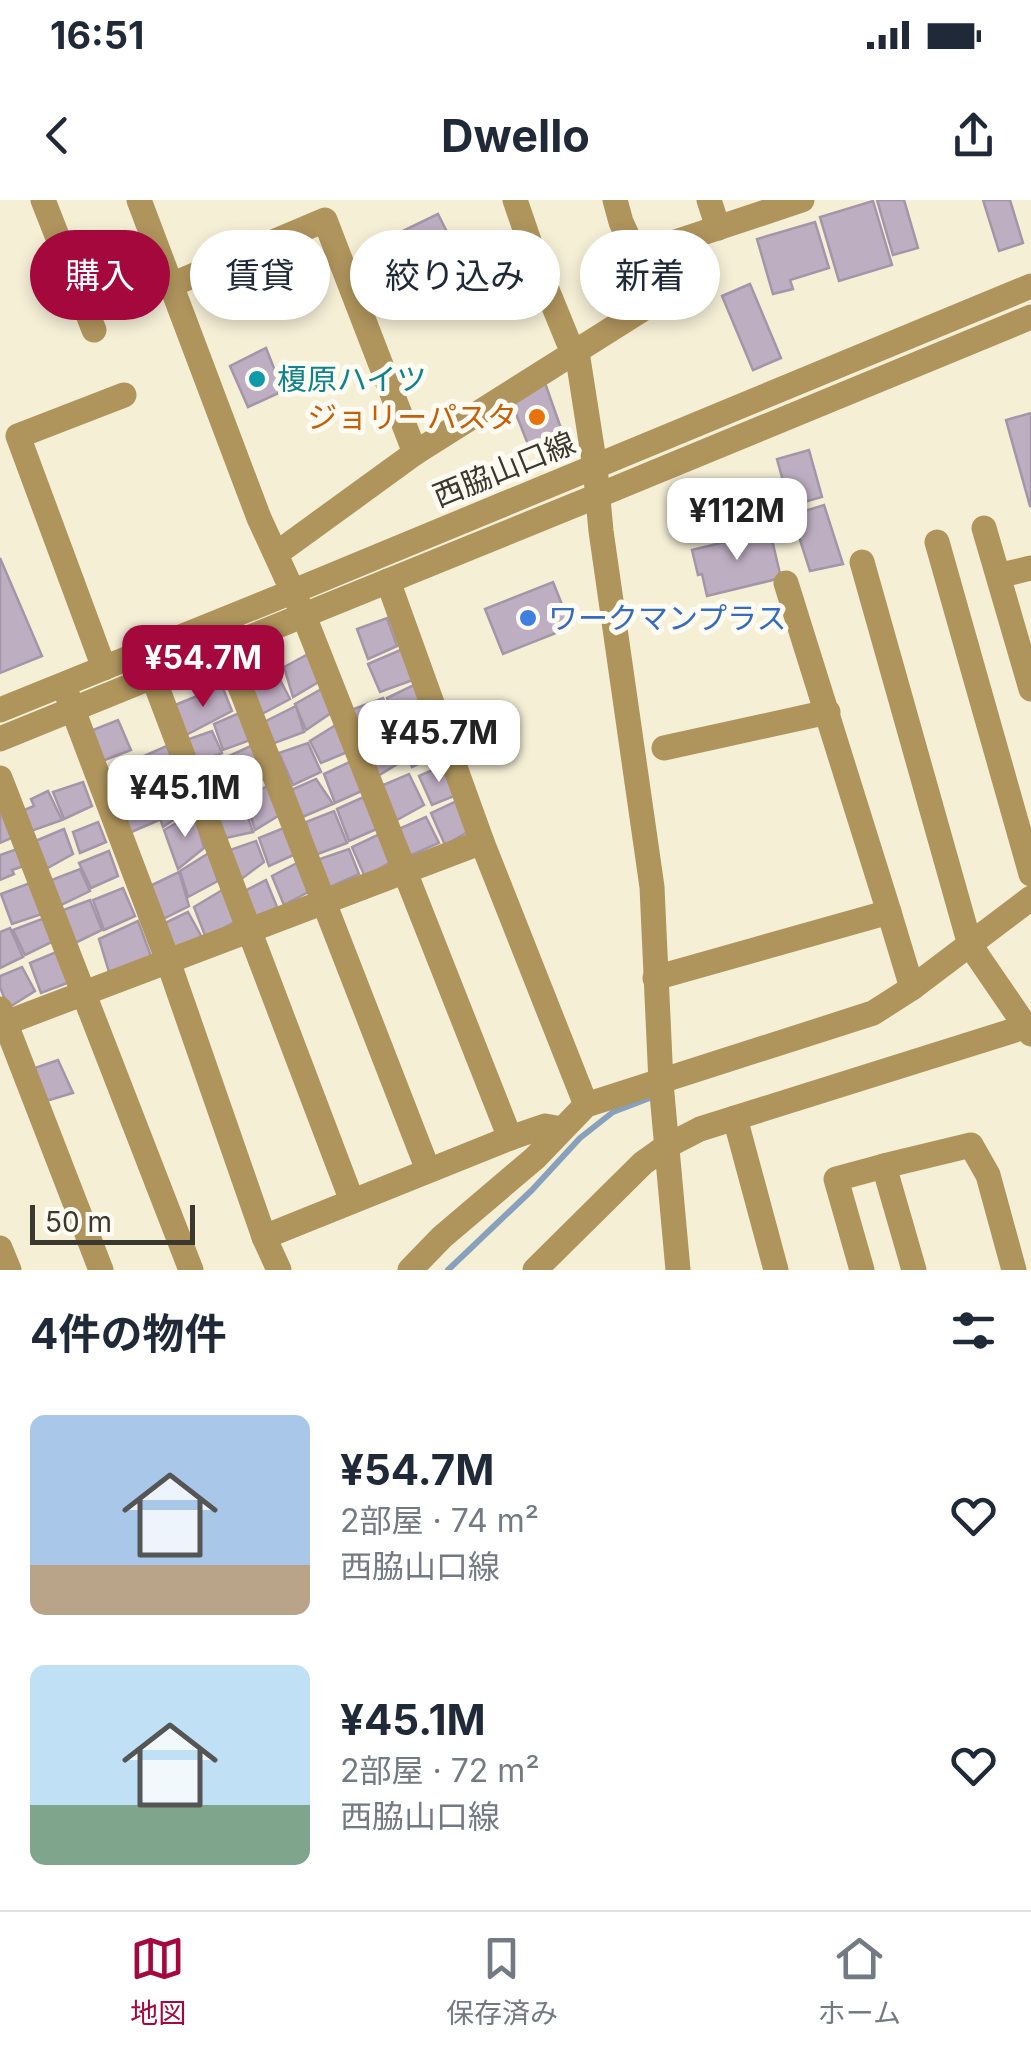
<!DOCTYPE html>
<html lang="ja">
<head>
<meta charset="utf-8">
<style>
  body { margin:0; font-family:Inter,"Noto Sans JP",sans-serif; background:#f2f2f3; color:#1f2937; height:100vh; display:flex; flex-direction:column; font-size:38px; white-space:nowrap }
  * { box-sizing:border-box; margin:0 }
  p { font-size:32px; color:#747a83 }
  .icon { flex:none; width:55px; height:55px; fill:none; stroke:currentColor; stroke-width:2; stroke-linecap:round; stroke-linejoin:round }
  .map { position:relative; height:1070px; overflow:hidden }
  .panel { display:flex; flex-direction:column; background:#fff; flex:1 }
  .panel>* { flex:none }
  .banner { position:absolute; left:30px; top:30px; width:972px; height:90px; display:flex; gap:20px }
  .scale { position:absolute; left:30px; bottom:25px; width:165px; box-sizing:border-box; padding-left:10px; border:5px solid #3b382f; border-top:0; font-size:28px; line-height:35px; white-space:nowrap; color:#3b382f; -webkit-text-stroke:8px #fefcf2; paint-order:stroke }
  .price { position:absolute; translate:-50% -85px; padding:0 22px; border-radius:20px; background:#fff; color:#222; font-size:32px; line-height:65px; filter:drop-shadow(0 2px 5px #0008) }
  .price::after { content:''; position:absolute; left:50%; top:60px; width:30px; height:22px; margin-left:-15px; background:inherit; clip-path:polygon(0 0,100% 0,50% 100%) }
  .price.on { background:#a4083c; color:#fff }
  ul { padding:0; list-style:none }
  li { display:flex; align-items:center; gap:30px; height:250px; padding:0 30px }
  li span { display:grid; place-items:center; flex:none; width:280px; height:200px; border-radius:15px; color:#555 }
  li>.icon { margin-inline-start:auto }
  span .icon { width:120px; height:120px; fill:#fffc; stroke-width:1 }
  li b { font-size:42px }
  h2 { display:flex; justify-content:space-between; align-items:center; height:120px; padding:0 30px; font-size:42px }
  .tag { padding:0 35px; border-radius:45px; background:#fff; box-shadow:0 5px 15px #0003; font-size:35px; line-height:90px }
  .tag.on { background:#a4083c; color:#fff }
  .status { display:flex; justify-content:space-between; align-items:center; height:70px; padding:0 50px; background:#fff; direction:ltr }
  .status svg { height:28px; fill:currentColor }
  header { display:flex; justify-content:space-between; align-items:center; height:130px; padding:0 30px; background:#fff; font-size:45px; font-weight:700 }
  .tabs { display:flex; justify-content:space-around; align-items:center; height:140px; border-top:2px solid #e0e1e3; background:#fff; font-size:28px; color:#747a83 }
  .tabs a { display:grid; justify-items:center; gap:5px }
  .tabs .on { color:#a4083c }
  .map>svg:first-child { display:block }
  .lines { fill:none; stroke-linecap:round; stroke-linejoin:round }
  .stream { stroke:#87a1bc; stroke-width:6 }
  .building { fill:#beaec2; stroke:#a495a8; stroke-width:2.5 }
  .minor { stroke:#af945c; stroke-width:25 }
  .culture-dot { fill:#0f9aa8; stroke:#fefcf2; stroke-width:4 }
  .food-dot { fill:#e8710a; stroke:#fefcf2; stroke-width:4 }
  .shop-dot { fill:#3f7fe0; stroke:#fefcf2; stroke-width:4 }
  .labels { text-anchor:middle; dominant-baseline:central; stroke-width:10; stroke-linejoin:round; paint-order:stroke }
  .culture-label { font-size:30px; fill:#0d838f; stroke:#fefcf2; text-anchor:start }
  .food-label { font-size:30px; fill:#c56008; stroke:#fefcf2; text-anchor:end }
  .street-label { font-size:30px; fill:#3b382f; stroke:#fefcf2 }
  .shop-label { font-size:30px; fill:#366cbe; stroke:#fefcf2; text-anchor:start }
</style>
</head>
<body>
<div class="status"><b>16:51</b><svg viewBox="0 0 49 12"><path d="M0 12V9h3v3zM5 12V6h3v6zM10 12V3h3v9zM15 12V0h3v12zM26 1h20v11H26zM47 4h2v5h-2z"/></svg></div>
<header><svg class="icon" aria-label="back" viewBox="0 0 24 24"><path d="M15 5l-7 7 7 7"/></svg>Dwello<svg class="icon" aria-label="share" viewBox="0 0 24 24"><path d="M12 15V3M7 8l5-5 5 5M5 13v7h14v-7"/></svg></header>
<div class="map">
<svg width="1031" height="1070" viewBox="0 0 1031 1070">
  <rect width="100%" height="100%" fill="#f5efd6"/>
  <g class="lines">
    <polyline class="stream" points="448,1070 532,990 580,938 613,912 655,896"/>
  </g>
  <g class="building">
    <polygon points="877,0 904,0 918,48 893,55"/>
    <polygon points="983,0 1010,0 1023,43 999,51"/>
    <polygon points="873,1 892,65 839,81 820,17"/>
    <polygon points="438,14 470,78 387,112 359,52"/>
    <polygon points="815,22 829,68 790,80 793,89 773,94 757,39"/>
    <polygon points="750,84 781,158 753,170 722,96"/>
    <polygon points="266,148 283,191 248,207 230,166"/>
    <polygon points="545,183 563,234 529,247 511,201"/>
    <polygon points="1031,213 1031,306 1030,306 1006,220"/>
    <polygon points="809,250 822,297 790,306 777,259"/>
    <polygon points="824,305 843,364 810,371 792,315"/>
    <polygon points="770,331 781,378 707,396 702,374 698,375 692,350"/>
    <polygon points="0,358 42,456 0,473"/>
    <polygon points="553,382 571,427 503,454 485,409"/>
    <polygon points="387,418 397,446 368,459 357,429"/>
    <polygon points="403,449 413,480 380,492 368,464"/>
    <polygon points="312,452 322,480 293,497 284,467"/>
    <polygon points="276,472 290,499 260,515 249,484"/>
    <polygon points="416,484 424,510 396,524 387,498"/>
    <polygon points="222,486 232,511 186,535 175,505"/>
    <polygon points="325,487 334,511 306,530 295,504"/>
    <polygon points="383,498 393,527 363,541 351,510"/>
    <polygon points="296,506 304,532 272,544 264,522"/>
    <polygon points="242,512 253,539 223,550 214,524"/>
    <polygon points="118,520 131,550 102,561 93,530"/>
    <polygon points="339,523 352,550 321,563 310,541"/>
    <polygon points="430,526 443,552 412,567 400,536"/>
    <polygon points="212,531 222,553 191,565 186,540"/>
    <polygon points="393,538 404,560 376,577 367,549"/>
    <polygon points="308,543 321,572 293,585 279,553"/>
    <polygon points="255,544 266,578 240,592 227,557"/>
    <polygon points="167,546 178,574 148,586 137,559"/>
    <polygon points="134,560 144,581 113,594 104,571"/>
    <polygon points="354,560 366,589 335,603 324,574"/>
    <polygon points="446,564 459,594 432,605 419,576"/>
    <polygon points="409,574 424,605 395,621 381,586"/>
    <polygon points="316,579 333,604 300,618 289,591"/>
    <polygon points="178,581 190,608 163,627 153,598"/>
    <polygon points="83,582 92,606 64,619 53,592"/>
    <polygon points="272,585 283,613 255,630 244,595"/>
    <polygon points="48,591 62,620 31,631 22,611 34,606 31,599"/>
    <polygon points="366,596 379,628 349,641 337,609"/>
    <polygon points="241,598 253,632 221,639 211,610"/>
    <polygon points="150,599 159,620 129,633 120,612"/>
    <polygon points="461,599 471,630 445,645 431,613"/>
    <polygon points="0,610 16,636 0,643"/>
    <polygon points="334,611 347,643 315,655 306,622"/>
    <polygon points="194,613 204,648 178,669 164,630"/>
    <polygon points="426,617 439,643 409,656 399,629"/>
    <polygon points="98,622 106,642 80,653 73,632"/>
    <polygon points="289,626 298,653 269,666 259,638"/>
    <polygon points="64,629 73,654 44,670 33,642"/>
    <polygon points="382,633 394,660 365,677 352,647"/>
    <polygon points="256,641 264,662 240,680 230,650"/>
    <polygon points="17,649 24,666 12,670 14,674 0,680 0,655"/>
    <polygon points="349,649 359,674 328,688 317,660"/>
    <polygon points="109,651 118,676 91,688 79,663"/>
    <polygon points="209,653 218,681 188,697 180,671"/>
    <polygon points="301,661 312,690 284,705 272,676"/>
    <polygon points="80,669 90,691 57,707 49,681"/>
    <polygon points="179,672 189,706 161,720 150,686"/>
    <polygon points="266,680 277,707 252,721 243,692"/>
    <polygon points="30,683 42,714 12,724 1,694"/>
    <polygon points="123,688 135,716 104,730 93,700"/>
    <polygon points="224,689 236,721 206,738 194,707"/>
    <polygon points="90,700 102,730 71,745 58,712"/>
    <polygon points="188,712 205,743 173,754 163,724"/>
    <polygon points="47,717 56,740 25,755 13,730"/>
    <polygon points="138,721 152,759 110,775 99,739"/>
    <polygon points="10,728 23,757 0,768 0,732"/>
    <polygon points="59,751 70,782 41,793 30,763"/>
    <polygon points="22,767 35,791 8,808 0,787 0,776"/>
    <polygon points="58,860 73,893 46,901 32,869"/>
  </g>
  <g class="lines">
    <g class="minor">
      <polyline points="43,0 94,130"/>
      <polyline points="139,0 259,318 304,416 510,938"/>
      <polyline points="515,0 539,70 568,141 577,152 595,267 601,331 652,687 661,883 678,1070"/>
      <polyline points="709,0 718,28"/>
      <polyline points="636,55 802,0"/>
      <polyline points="171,85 325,20 415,253"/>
      <polyline points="984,328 1031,489"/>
      <polyline points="937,342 1031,674"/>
      <polyline points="276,354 415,253 640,111 636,55 621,22 615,0"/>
      <polyline points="862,362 970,745 1031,834"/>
      <polyline points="1010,373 1031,368"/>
      <polyline points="388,381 482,642 586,905"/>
      <polyline points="786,383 889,712"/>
      <polyline points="225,448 428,970"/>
      <polyline points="104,468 18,236 124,195"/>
      <polyline points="153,477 352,1001"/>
      <polyline points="67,494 168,761 264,1037 279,1070"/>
      <polyline points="0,510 294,391 1031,86"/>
      <polyline points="0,539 597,296 1031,117"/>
      <polyline points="664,548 828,512"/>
      <polyline points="0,578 191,1070"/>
      <polyline points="655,778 889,712 912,788"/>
      <polyline points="0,809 101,1070"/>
      <polyline points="0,825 482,642"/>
      <polyline points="735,918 776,1070"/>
      <polyline points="264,1037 510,938 545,926 562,929"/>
      <polyline points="0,1048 9,1070"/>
      <polyline points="410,1070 442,1037 535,958 586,905 873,813 912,788 1031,698"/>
      <polyline points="535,1070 643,963 667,946 700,929 1031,825"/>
      <polyline points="862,1070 836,979 884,966"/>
      <polyline points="914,1070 884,966 971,945 988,975 1014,1070"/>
    </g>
  </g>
  <circle class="culture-dot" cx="257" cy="179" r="10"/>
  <circle class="food-dot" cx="537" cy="217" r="10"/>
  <circle class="shop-dot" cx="528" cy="418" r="10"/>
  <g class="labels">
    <g class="culture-label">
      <text x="277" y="179">榎原ハイツ</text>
    </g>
    <g class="food-label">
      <text x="517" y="217">ジョリーパスタ</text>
    </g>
    <g class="street-label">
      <text transform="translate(504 269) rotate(-22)">西脇山口線</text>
    </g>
    <g class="shop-label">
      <text x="548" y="418">ワークマンプラス</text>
    </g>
  </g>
</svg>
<div class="scale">50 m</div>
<b class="price" style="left:737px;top:363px">¥112M</b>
<b class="price on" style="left:203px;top:510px">¥54.7M</b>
<b class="price" style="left:439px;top:585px">¥45.7M</b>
<b class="price" style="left:185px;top:640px">¥45.1M</b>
<div class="banner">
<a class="tag on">購入</a>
<a class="tag">賃貸</a>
<a class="tag">絞り込み</a>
<a class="tag">新着</a>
</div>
</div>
<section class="panel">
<h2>4件の物件<svg class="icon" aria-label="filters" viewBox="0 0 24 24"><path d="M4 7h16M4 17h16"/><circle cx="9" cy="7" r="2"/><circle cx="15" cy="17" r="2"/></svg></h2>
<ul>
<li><span style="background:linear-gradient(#a9c7e8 75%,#b9a48a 0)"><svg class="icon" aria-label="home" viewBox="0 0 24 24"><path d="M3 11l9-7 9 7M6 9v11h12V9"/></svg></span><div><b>¥54.7M</b><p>2部屋 · 74 m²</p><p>西脇山口線</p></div><svg class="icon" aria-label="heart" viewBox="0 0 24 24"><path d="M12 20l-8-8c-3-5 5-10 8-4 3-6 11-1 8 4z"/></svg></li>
<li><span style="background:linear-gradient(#bfe0f5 70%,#7fa58c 0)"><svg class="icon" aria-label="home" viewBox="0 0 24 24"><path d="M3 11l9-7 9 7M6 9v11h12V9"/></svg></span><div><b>¥45.1M</b><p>2部屋 · 72 m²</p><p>西脇山口線</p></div><svg class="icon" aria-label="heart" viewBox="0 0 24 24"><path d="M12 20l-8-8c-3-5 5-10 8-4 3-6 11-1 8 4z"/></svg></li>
</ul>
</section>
<nav class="tabs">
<a class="on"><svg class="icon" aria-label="map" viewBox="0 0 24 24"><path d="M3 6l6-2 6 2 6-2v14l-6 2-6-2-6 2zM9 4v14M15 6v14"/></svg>地図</a>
<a><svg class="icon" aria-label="saved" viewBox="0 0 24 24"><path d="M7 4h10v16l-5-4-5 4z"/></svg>保存済み</a>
<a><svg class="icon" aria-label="home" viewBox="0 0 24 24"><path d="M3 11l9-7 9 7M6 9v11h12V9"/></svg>ホーム</a>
</nav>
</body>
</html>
